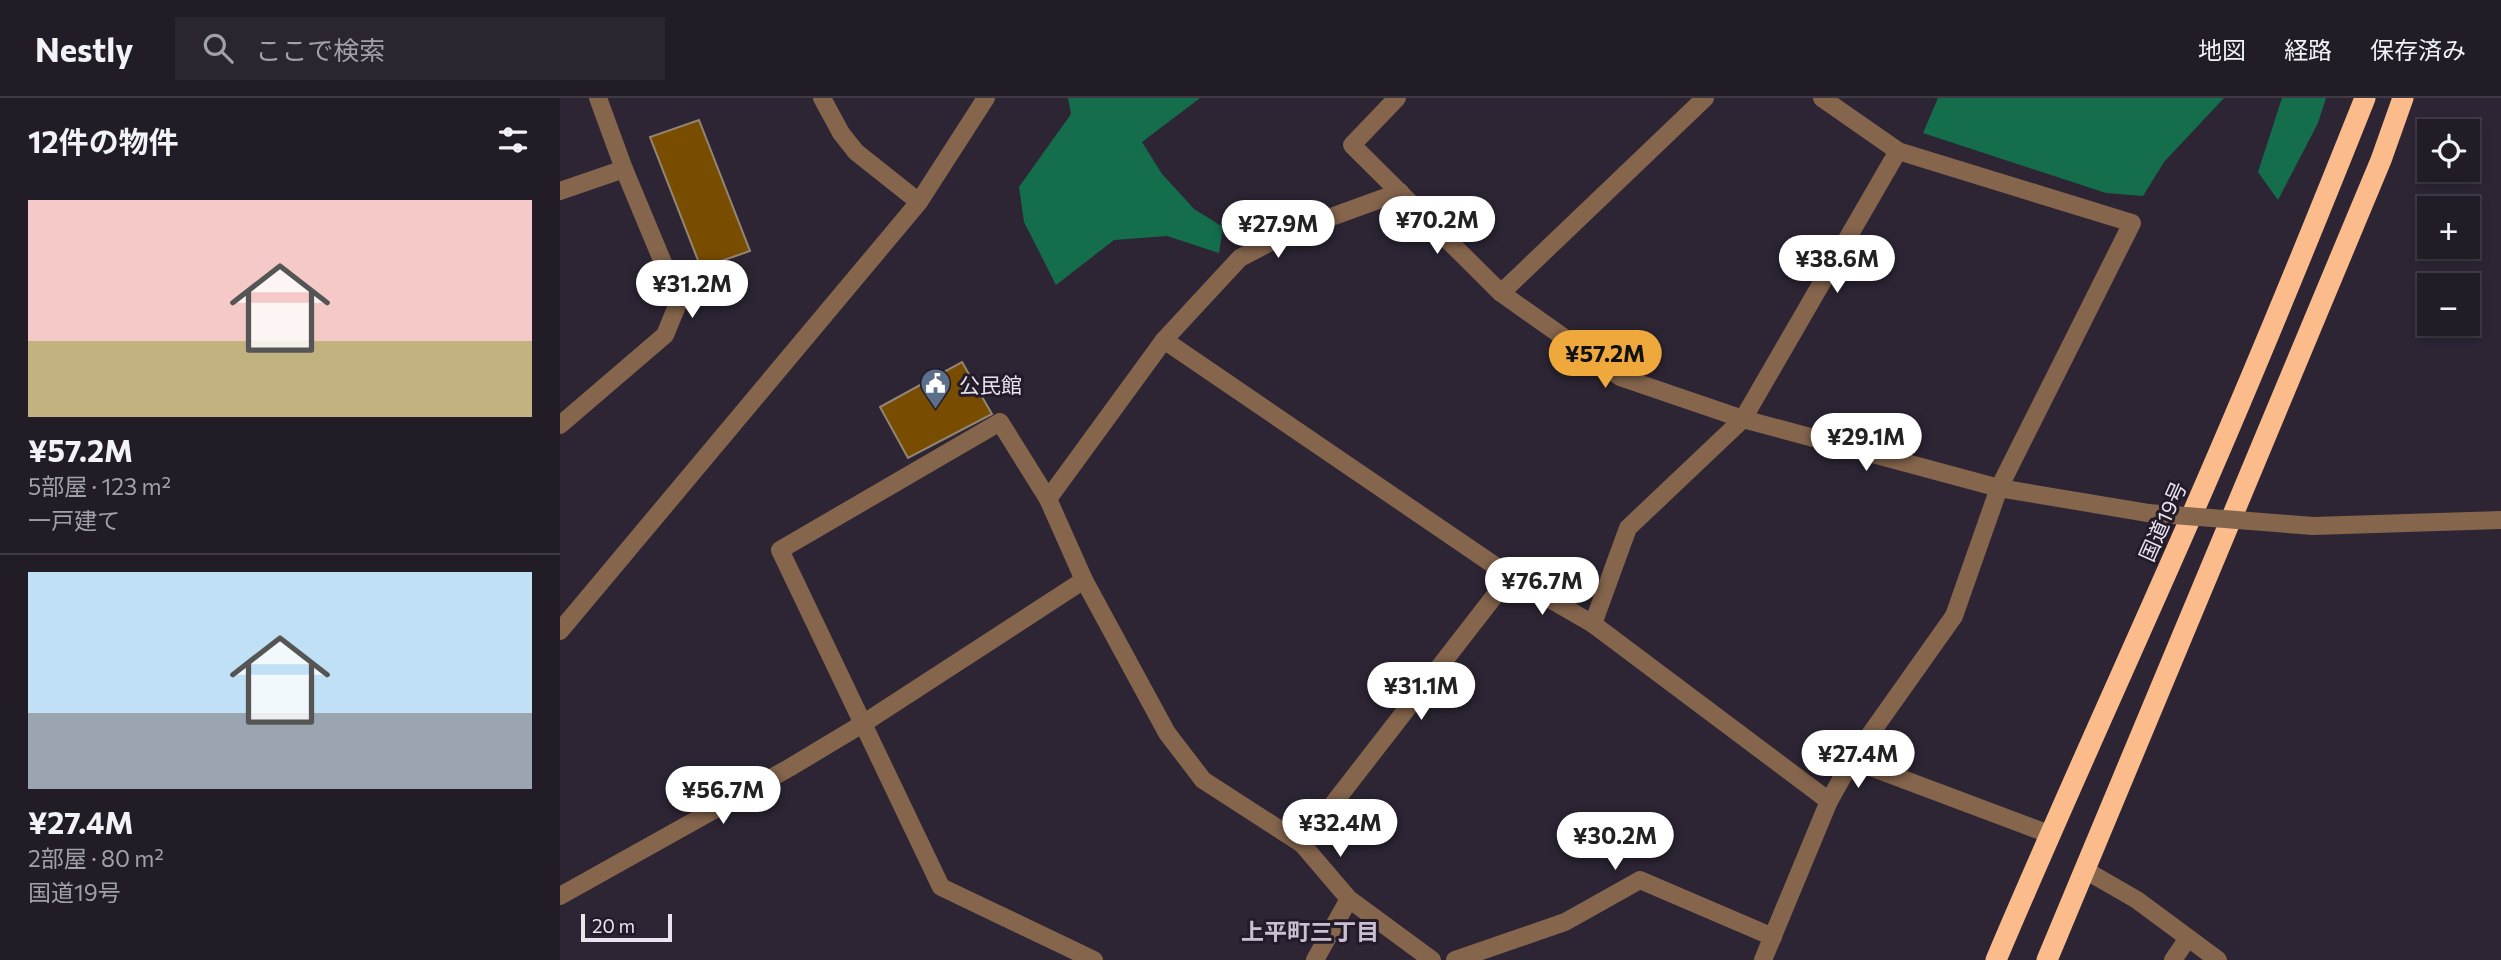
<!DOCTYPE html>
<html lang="ja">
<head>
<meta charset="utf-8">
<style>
  body { margin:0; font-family:Commissioner,"Noto Sans JP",sans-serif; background:#2a252f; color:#f1f3f6; height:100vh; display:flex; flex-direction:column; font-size:26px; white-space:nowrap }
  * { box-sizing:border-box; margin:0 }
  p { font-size:23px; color:#a2a1a7 }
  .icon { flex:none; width:38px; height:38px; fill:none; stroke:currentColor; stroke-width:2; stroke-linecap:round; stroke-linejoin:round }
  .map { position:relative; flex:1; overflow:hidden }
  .details { display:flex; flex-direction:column; background:#221c27; width:560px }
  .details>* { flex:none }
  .tools { position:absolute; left:1857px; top:21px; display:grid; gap:14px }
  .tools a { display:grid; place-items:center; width:63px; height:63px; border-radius:0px; background:#221c27; box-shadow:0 4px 10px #0003,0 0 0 2px #3f3a44; font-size:35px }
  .scale { position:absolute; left:21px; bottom:18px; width:91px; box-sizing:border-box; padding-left:7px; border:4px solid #e9e4ee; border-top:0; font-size:19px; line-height:24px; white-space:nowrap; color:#e9e4ee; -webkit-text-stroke:5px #241b2a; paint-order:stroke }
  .price { position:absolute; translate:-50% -60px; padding:0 16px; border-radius:24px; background:#fff; color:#222; font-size:23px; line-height:46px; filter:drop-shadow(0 2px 4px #0008) }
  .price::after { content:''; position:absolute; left:50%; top:42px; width:21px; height:16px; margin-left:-10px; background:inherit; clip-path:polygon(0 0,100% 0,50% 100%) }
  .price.selected { background:#eea83c; color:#111 }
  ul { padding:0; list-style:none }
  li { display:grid; align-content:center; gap:14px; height:371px; padding:0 28px }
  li+li { border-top:2px solid #3f3a44 }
  li span { display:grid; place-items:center; height:217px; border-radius:0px; color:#555 }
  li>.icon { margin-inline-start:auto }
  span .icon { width:126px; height:126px; fill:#fffc; stroke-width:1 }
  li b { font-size:30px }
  h2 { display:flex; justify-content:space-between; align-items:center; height:84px; padding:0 28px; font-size:30px }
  header { display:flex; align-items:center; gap:42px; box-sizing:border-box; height:98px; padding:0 35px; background:#221c27; border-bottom:2px solid #3f3a44 }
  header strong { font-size:33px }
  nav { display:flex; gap:38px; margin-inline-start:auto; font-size:24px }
  .search { width:490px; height:63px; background:#2a252f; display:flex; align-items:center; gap:18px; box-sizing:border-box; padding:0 24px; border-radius:0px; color:#a2a1a7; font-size:26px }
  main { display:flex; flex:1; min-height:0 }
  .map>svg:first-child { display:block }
  .forest { fill:#146e4c }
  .building { fill:#784d00; stroke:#938675; stroke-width:2 }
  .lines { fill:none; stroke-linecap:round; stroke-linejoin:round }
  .minor { stroke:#85654c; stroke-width:18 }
  .highway { stroke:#fbbb8a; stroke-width:21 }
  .minor-bridge { stroke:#85654c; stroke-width:18 }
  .labels { text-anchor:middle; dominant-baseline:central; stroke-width:6; stroke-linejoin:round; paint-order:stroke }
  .poi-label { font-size:21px; fill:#e9e4ee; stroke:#241b2a; text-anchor:start }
  .street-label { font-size:21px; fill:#e9e4ee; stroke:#241b2a }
  .neighbourhood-label { font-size:23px; font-weight:bold; fill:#cac0d3; stroke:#241b2a }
</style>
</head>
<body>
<header>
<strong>Nestly</strong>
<div class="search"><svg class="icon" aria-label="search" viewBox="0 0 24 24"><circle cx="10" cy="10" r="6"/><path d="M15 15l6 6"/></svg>ここで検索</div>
<nav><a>地図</a><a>経路</a><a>保存済み</a></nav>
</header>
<main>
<section class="details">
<h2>12件の物件<svg class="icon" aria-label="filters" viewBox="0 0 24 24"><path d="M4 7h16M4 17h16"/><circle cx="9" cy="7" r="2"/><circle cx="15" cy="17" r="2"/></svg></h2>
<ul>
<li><span style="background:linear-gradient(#f6c9c9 65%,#c2b280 0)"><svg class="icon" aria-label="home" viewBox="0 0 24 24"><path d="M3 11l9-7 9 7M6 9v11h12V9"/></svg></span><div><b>¥57.2M</b><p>5部屋 · 123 m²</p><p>一戸建て</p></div></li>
<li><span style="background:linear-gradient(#bfe0f5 65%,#9aa5b1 0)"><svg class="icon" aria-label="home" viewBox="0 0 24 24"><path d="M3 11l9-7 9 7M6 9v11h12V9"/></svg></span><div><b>¥27.4M</b><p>2部屋 · 80 m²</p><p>国道19号</p></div></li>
</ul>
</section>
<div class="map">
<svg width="1941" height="862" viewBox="0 0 1941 862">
  <rect width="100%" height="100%" fill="#2d2534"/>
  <g class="forest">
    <polygon points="508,0 640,0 582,44 602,76 634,111 663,129 659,155 607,138 554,142 496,187 464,124 459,89 511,16"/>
    <polygon points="1378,0 1664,0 1604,64 1583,98 1546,95 1363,35"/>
    <polygon points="1722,0 1766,0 1758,25 1718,102 1698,74"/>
  </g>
  <g class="building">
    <polygon points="139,22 190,153 141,170 90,39"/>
    <polygon points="402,264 432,316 348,360 320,309"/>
  </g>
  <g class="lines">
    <g class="minor">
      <polyline points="262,0 281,35 296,54 359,104"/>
      <polyline points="837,0 792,47 941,195 1060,279 1183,321 1439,390 1588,415"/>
      <polyline points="0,93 64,71"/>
      <polyline points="941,195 1145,0"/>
      <polyline points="604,242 950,478 1033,526 1269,703"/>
      <polyline points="0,327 105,237 119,203 64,71 38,0"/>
      <polyline points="488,401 604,242 680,160 730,134 840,94"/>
      <polyline points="1753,428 1941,422"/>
      <polyline points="1033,526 1068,430 1183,321 1338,53"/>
      <polyline points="0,533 359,104 426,0"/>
      <polyline points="1292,662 1489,736"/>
      <polyline points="742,746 950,478"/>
      <polyline points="1525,772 1577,802 1658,862"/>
      <polyline points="0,798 229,670 304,625 524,482"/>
      <polyline points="534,862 381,789 220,452 440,324 488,401 524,482 607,635 643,682 742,746 789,801 872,862"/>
      <polyline points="755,862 789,801"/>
      <polyline points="895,862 1005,824 1080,782 1213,839"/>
      <polyline points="1203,862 1269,703 1292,662 1394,518 1439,390 1572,125 1338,53 1262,0"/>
      <polyline points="1613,862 1628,840"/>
    </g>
    <g class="highway">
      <path d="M1436,862C1502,706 1573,552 1641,396C1698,265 1752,133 1805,0"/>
      <polyline points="1487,862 1821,62 1843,0"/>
    </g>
    <polyline class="minor-bridge" points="1588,415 1753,428"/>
  </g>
  <defs>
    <symbol id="civic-pin" viewBox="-11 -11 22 30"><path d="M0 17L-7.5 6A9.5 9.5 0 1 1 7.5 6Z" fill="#5c6f8a" stroke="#241b2a"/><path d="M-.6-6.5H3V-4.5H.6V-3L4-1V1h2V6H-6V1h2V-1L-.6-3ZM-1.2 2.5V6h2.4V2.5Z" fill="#fff"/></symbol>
  </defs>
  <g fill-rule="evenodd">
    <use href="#civic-pin" x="358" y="268" width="35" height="47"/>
  </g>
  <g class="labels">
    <g class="poi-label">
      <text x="399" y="286">公民館</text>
    </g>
    <g class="street-label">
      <text transform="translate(1602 423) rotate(-66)">国道19号</text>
    </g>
    <g class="neighbourhood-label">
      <text x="750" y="833">上平町三丁目</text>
    </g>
  </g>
</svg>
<div class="tools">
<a><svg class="icon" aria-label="locate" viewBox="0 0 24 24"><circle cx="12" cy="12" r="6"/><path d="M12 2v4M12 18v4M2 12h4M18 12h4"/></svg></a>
<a>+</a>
<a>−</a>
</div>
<div class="scale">20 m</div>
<b class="price" style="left:877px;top:158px">¥70.2M</b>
<b class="price" style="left:718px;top:162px">¥27.9M</b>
<b class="price" style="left:1277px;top:197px">¥38.6M</b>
<b class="price" style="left:132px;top:222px">¥31.2M</b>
<b class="price selected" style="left:1045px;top:292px">¥57.2M</b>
<b class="price" style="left:1306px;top:375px">¥29.1M</b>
<b class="price" style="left:982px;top:519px">¥76.7M</b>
<b class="price" style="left:861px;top:624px">¥31.1M</b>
<b class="price" style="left:1298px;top:692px">¥27.4M</b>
<b class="price" style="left:163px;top:728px">¥56.7M</b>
<b class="price" style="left:780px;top:761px">¥32.4M</b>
<b class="price" style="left:1055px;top:774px">¥30.2M</b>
</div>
</main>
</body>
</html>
